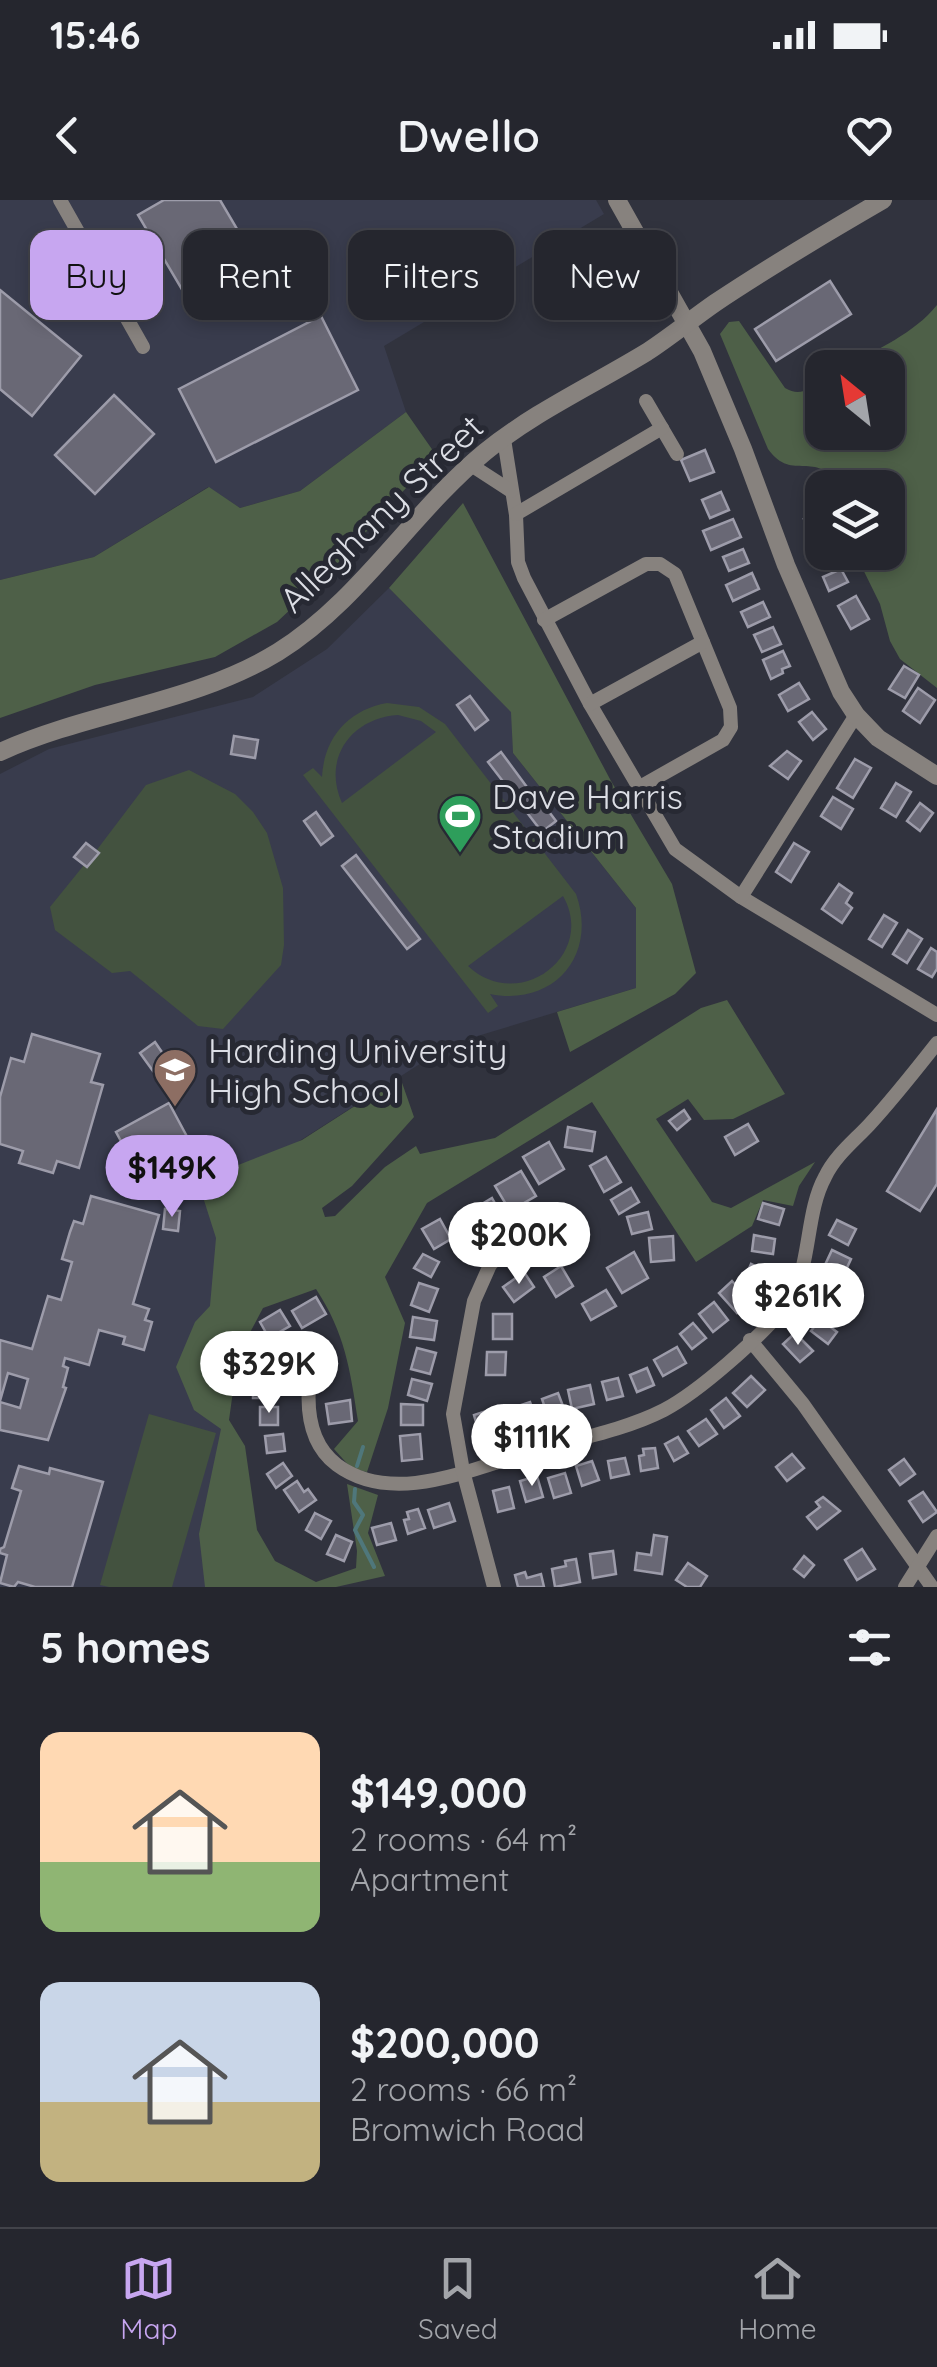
<!DOCTYPE html>
<html lang="en">
<head>
<meta charset="utf-8">
<style>
  body { margin:0; font-family:Quicksand,sans-serif; background:#2d2e36; color:#f1f3f6; height:100vh; display:flex; flex-direction:column; font-size:38px; white-space:nowrap }
  * { box-sizing:border-box; margin:0 }
  p { font-size:32px; color:#a3a5aa }
  .icon { flex:none; width:55px; height:55px; fill:none; stroke:currentColor; stroke-width:2; stroke-linecap:round; stroke-linejoin:round }
  .map { position:relative; height:1387px; overflow:hidden }
  .side { display:flex; flex-direction:column; background:#25262e; flex:1 }
  .side>* { flex:none }
  .top-card { position:absolute; left:30px; top:30px; width:878px; height:90px; display:flex; gap:20px }
  .needle { width:65px; rotate:330deg }
  .fabs { position:absolute; left:805px; top:150px; display:grid; gap:20px }
  .fabs a { display:grid; place-items:center; width:100px; height:100px; border-radius:20px; background:#25262e; box-shadow:0 5px 15px #0003,0 0 0 2px #42434a; font-size:50px }
  .price { position:absolute; translate:-50% -85px; padding:0 22px; border-radius:35px; background:#fff; color:#222; font-size:32px; line-height:65px; filter:drop-shadow(0 2px 5px #0008) }
  .price::after { content:''; position:absolute; left:50%; top:60px; width:30px; height:22px; margin-left:-15px; background:inherit; clip-path:polygon(0 0,100% 0,50% 100%) }
  .price.on { background:#c7a6f0; color:#111 }
  ul { padding:0; list-style:none }
  li { display:flex; align-items:center; gap:30px; height:250px; padding:0 40px }
  li span { display:grid; place-items:center; flex:none; width:280px; height:200px; border-radius:20px; color:#555 }
  li>.icon { margin-inline-start:auto }
  span .icon { width:120px; height:120px; fill:#fffc; stroke-width:1 }
  li b { font-size:42px }
  h2 { display:flex; justify-content:space-between; align-items:center; height:120px; padding:0 40px; font-size:42px }
  .tag { padding:0 35px; border-radius:20px; background:#25262e; box-shadow:0 5px 15px #0003,0 0 0 2px #42434a; font-size:35px; line-height:90px }
  .tag.on { background:#c7a6f0; color:#111 }
  .status { display:flex; justify-content:space-between; align-items:center; height:70px; padding:0 50px; background:#25262e; direction:ltr }
  .status svg { height:28px; fill:currentColor }
  header { display:flex; justify-content:space-between; align-items:center; height:130px; padding:0 40px; background:#25262e; font-size:45px; font-weight:600 }
  .tabs { display:flex; justify-content:space-around; align-items:center; height:140px; border-top:2px solid #42434a; background:#25262e; font-size:28px; color:#a3a5aa }
  .tabs a { display:grid; justify-items:center; gap:5px }
  .tabs .on { color:#c7a6f0 }
  .map>svg:first-child { display:block }
  .built { fill:#393c4d }
  .green { fill:#43523f; fill-rule:evenodd }
  .forest { fill:#4e6048 }
  .lines { fill:none; stroke-linecap:round; stroke-linejoin:round }
  .stream { stroke:#4f777b; stroke-width:4 }
  .building { fill:#696875; stroke:#9d9caa; stroke-width:2.5 }
  .minor { stroke:#87827e; stroke-width:14 }
  .tertiary { stroke:#87827e; stroke-width:18 }
  .labels { text-anchor:middle; dominant-baseline:central; stroke-width:10; stroke-linejoin:round; paint-order:stroke }
  .street-label { font-size:35px; fill:#dcdee5; stroke:#272933 }
  .poi-label { font-size:35px; fill:#dcdee5; stroke:#272933; text-anchor:start }
</style>
</head>
<body>
<div class="status"><b>15:46</b><svg viewBox="0 0 49 12"><path d="M0 12V9h3v3zM5 12V6h3v6zM10 12V3h3v9zM15 12V0h3v12zM26 1h20v11H26zM47 4h2v5h-2z"/></svg></div>
<header><svg class="icon" aria-label="back" viewBox="0 0 24 24"><path d="M15 5l-7 7 7 7"/></svg>Dwello<svg class="icon" aria-label="heart" viewBox="0 0 24 24"><path d="M12 20l-8-8c-3-5 5-10 8-4 3-6 11-1 8 4z"/></svg></header>
<div class="map">
<svg width="937" height="1387" viewBox="0 0 937 1387">
  <rect width="100%" height="100%" fill="#31333e"/>
  <g class="built">
    <polygon points="0,0 596,0 604,14 384,146 406,212 300,291 240,308 208,287 94,357 0,380"/>
    <polygon points="389,388 512,512 513,553 636,708 636,788 451,844 237,981 217,1119 249,1387 0,1387 0,574 49,549 253,497 327,449"/>
  </g>
  <g class="green">
    <path d="M387,503L419,507L445,524L576,694C598,755 554,807 490,794L498,806L488,813L303,575L313,568L322,577C324,538 348,510 387,503ZM398,515L421,521L436,532L342,603C322,559 351,518 398,515ZM563,696C597,755 519,814 468,766Z"/>
    <polygon points="189,570 235,594 253,612 267,633 283,688 284,745 281,765 223,829 198,826 130,771 112,773 55,730 50,707 84,665 87,667 98,653 96,651 146,585"/>
    <polygon points="149,1214 216,1233 172,1387 109,1387 100,1385"/>
  </g>
  <g class="forest">
    <path d="M937,105V488L900,459L890,441L880,404L855,353L888,352V288L838,287C816,247 793,284 768,249L720,134L729,122L739,121L785,188C800,197 809,189 822,181V232H888V168L845,167C876,150 915,133 937,105Z"/>
    <polygon points="406,212 436,255 327,375 277,422 215,457 95,485 0,518 0,380 94,357 209,287 240,308 300,291"/>
    <polygon points="463,303 611,581 672,684 696,773 675,794 570,852 557,812 636,788 636,708 513,553 511,512 389,388"/>
    <path d="M727,800L785,894L733,919L704,920L688,899L656,919L712,1002L731,1008L815,962L799,986L793,1006L763,1000L752,1026L696,1062L592,902L427,1003L385,1077L405,1123L388,1208L367,1272L351,1268L334,1249L358,1221C350,1169 345,1133 316,1089L263,1108L238,1155L229,1220L245,1246L257,1330L275,1361L316,1382L356,1368L357,1351L347,1284L378,1295L368,1333L385,1376L336,1387H205L199,1334L221,1229L194,1210L176,1167L195,1122L210,1106L216,1038L202,994L218,973L302,940L400,877L414,917L352,986L322,1008L325,1017L335,1016L385,967L416,946L420,954L495,938L701,808Z"/>
  </g>
  <g class="lines">
    <g class="stream">
      <polyline points="357,1266 363,1247"/>
      <polyline points="355,1289 354,1302 363,1315 355,1330 374,1367"/>
    </g>
  </g>
  <g class="building">
    <polygon points="164,0 220,0 257,63 190,103 138,15"/>
    <polygon points="830,81 851,114 776,161 755,129"/>
    <polygon points="0,90 81,156 32,216 0,189"/>
    <polygon points="321,116 358,190 216,262 179,189"/>
    <polygon points="114,195 154,234 95,294 55,255"/>
    <polygon points="705,250 714,272 690,281 681,260"/>
    <polygon points="721,292 729,310 710,318 702,300"/>
    <polygon points="820,314 822,334 810,338 804,319"/>
    <polygon points="733,319 741,337 711,350 703,331"/>
    <polygon points="743,349 749,363 729,371 723,357"/>
    <polygon points="841,369 848,382 829,391 823,377"/>
    <polygon points="752,373 759,389 733,401 726,385"/>
    <polygon points="856,396 869,419 851,429 838,406"/>
    <polygon points="763,402 770,417 748,427 741,412"/>
    <polygon points="773,427 781,444 762,452 754,435"/>
    <polygon points="783,451 790,466 782,469 783,473 771,479 763,460"/>
    <polygon points="904,466 919,475 905,498 889,489"/>
    <polygon points="799,483 809,499 788,511 779,495"/>
    <polygon points="918,488 935,500 920,523 903,511"/>
    <polygon points="470,496 488,520 475,530 457,505"/>
    <polygon points="812,512 826,529 813,540 799,522"/>
    <polygon points="234,536 258,540 255,558 231,554"/>
    <polygon points="787,551 801,561 788,579 770,566"/>
    <polygon points="501,552 538,602 540,600 556,621 542,632 488,562"/>
    <polygon points="855,559 871,568 853,598 837,588"/>
    <polygon points="896,583 911,592 896,617 881,608"/>
    <polygon points="833,597 853,609 841,629 821,616"/>
    <polygon points="920,603 933,613 920,631 907,621"/>
    <polygon points="316,612 333,636 321,645 304,621"/>
    <polygon points="86,643 99,653 87,667 74,657"/>
    <polygon points="794,643 809,652 791,682 776,672"/>
    <polygon points="356,655 420,739 407,749 342,666"/>
    <polygon points="839,684 852,693 846,703 852,708 842,723 822,709"/>
    <polygon points="884,715 897,723 882,747 869,739"/>
    <polygon points="908,730 922,739 907,763 893,754"/>
    <polygon points="931,748 937,752 937,769 932,777 918,769"/>
    <polygon points="32,834 100,854 91,882 103,885 79,968 57,961 53,973 19,963 23,951 0,944 0,897 11,858 24,862"/>
    <polygon points="155,842 168,861 153,871 140,853"/>
    <polygon points="169,903 199,959 146,987 116,932"/>
    <polygon points="937,909 937,984 920,1011 887,991"/>
    <polygon points="684,910 690,919 677,930 669,921"/>
    <polygon points="748,924 758,941 735,955 725,937"/>
    <polygon points="568,927 595,932 592,951 565,947"/>
    <polygon points="549,942 564,969 539,984 523,957"/>
    <polygon points="606,957 621,982 604,992 590,966"/>
    <polygon points="521,971 536,996 510,1011 495,986"/>
    <polygon points="631,988 639,1002 619,1014 611,1000"/>
    <polygon points="91,996 159,1015 133,1104 149,1109 145,1120 152,1122 144,1150 123,1144 125,1137 99,1130 89,1165 65,1158 63,1166 68,1168 63,1187 66,1188 48,1240 0,1230 0,1202 20,1208 28,1179 8,1173 0,1201 0,1140 32,1149 48,1096 61,1100 72,1062 62,1059 70,1032 74,1021 83,1024"/>
    <polygon points="492,998 501,1014 486,1023 477,1007"/>
    <polygon points="763,1003 784,1009 779,1025 758,1019"/>
    <polygon points="165,1009 180,1011 178,1031 163,1029"/>
    <polygon points="648,1012 652,1029 632,1034 627,1017"/>
    <polygon points="468,1014 477,1030 461,1039 452,1023"/>
    <polygon points="440,1019 451,1039 434,1049 422,1029"/>
    <polygon points="837,1020 856,1029 848,1045 829,1035"/>
    <polygon points="754,1035 775,1039 773,1054 752,1051"/>
    <polygon points="673,1036 674,1060 651,1062 649,1038"/>
    <polygon points="832,1050 851,1059 844,1074 825,1065"/>
    <polygon points="634,1052 648,1078 622,1093 607,1068"/>
    <polygon points="423,1054 439,1062 431,1077 414,1068"/>
    <polygon points="751,1064 770,1073 763,1089 744,1080"/>
    <polygon points="561,1066 573,1086 556,1097 544,1077"/>
    <polygon points="524,1072 534,1087 514,1102 503,1087"/>
    <polygon points="829,1072 854,1085 847,1100 822,1088"/>
    <polygon points="732,1081 751,1102 737,1113 719,1093"/>
    <polygon points="419,1083 438,1089 429,1112 411,1105"/>
    <polygon points="606,1090 616,1106 591,1120 582,1104"/>
    <polygon points="821,1096 842,1107 835,1121 814,1110"/>
    <polygon points="316,1097 326,1114 302,1128 292,1111"/>
    <polygon points="714,1102 728,1120 713,1132 699,1114"/>
    <polygon points="280,1110 290,1126 269,1138 260,1122"/>
    <rect x="493" y="1114" width="19" height="25"/>
    <polygon points="413,1117 437,1121 434,1140 410,1137"/>
    <polygon points="820,1119 837,1132 828,1144 811,1131"/>
    <polygon points="693,1123 706,1138 692,1149 680,1134"/>
    <polygon points="795,1133 813,1151 800,1162 783,1144"/>
    <polygon points="677,1147 686,1163 663,1176 654,1160"/>
    <polygon points="417,1148 436,1153 430,1174 411,1169"/>
    <polygon points="266,1149 267,1169 244,1171 243,1150"/>
    <polygon points="487,1152 506,1152 505,1175 486,1175"/>
    <polygon points="647,1168 654,1185 637,1192 630,1175"/>
    <polygon points="751,1176 765,1190 747,1207 733,1193"/>
    <polygon points="253,1178 277,1178 276,1198 253,1198"/>
    <polygon points="618,1178 623,1196 607,1200 602,1182"/>
    <polygon points="412,1179 432,1184 427,1201 408,1195"/>
    <polygon points="590,1185 594,1204 572,1209 568,1190"/>
    <polygon points="558,1193 566,1214 549,1220 542,1199"/>
    <polygon points="726,1198 740,1216 724,1228 711,1210"/>
    <polygon points="350,1200 352,1221 329,1224 326,1204"/>
    <polygon points="530,1202 537,1222 521,1227 515,1207"/>
    <polygon points="401,1204 423,1205 423,1225 401,1225"/>
    <polygon points="501,1206 506,1225 479,1233 474,1215"/>
    <rect x="260" y="1207" width="18" height="18"/>
    <polygon points="706,1219 717,1234 699,1246 688,1231"/>
    <polygon points="283,1234 285,1251 267,1253 265,1236"/>
    <polygon points="420,1234 422,1259 402,1261 400,1236"/>
    <polygon points="678,1237 688,1253 674,1261 665,1244"/>
    <polygon points="655,1248 658,1268 641,1271 639,1256 644,1255 643,1249"/>
    <polygon points="792,1254 804,1268 787,1281 776,1267"/>
    <polygon points="625,1258 629,1274 611,1278 608,1261"/>
    <polygon points="904,1259 915,1274 900,1285 889,1270"/>
    <polygon points="592,1261 599,1280 582,1286 576,1266"/>
    <polygon points="283,1263 292,1276 276,1288 267,1274"/>
    <polygon points="19,1266 49,1274 50,1268 103,1282 72,1387 35,1387 18,1382 14,1387 0,1383 7,1355 0,1353 0,1349 4,1347 21,1291 12,1288"/>
    <polygon points="565,1273 571,1293 554,1298 548,1278"/>
    <polygon points="537,1276 543,1297 526,1302 520,1281"/>
    <polygon points="297,1281 304,1292 308,1289 316,1300 299,1312 284,1290"/>
    <polygon points="509,1287 514,1308 498,1312 493,1291"/>
    <polygon points="923,1292 937,1312 923,1322 909,1301"/>
    <polygon points="823,1297 840,1311 817,1329 807,1317 820,1307 816,1302"/>
    <polygon points="449,1303 455,1321 434,1328 428,1310"/>
    <polygon points="418,1309 425,1328 408,1334 404,1320 409,1319 407,1312"/>
    <polygon points="315,1313 331,1321 321,1339 306,1330"/>
    <polygon points="391,1323 396,1340 377,1345 372,1328"/>
    <polygon points="336,1335 352,1342 344,1361 327,1354"/>
    <polygon points="654,1335 667,1337 662,1374 635,1370 637,1353 651,1355"/>
    <polygon points="862,1349 875,1369 857,1380 845,1360"/>
    <polygon points="613,1351 616,1374 593,1378 590,1354"/>
    <polygon points="804,1356 814,1365 804,1377 794,1369"/>
    <polygon points="576,1359 580,1382 555,1387 552,1369 566,1366 565,1361"/>
    <polygon points="688,1363 707,1376 700,1387 687,1387 676,1380"/>
    <polygon points="525,1372 527,1378 541,1374 544,1387 518,1387 515,1375"/>
  </g>
  <g class="lines">
    <g class="minor">
      <polyline points="60,0 143,147"/>
      <polyline points="646,201 677,254"/>
      <polyline points="504,239 516,315 518,362 524,378 590,504 675,649 741,697 937,815"/>
      <polyline points="471,265 511,291"/>
      <polyline points="516,314 662,228"/>
      <polyline points="544,420 646,364 660,364 675,374 730,508 731,527 723,540 638,588"/>
      <polyline points="590,504 703,442"/>
      <polyline points="741,697 856,515"/>
      <polyline points="750,1140 803,1204 932,1387"/>
      <path d="M310,1176C306,1208 309,1244 337,1265C394,1307 473,1268 533,1251C576,1239 625,1230 664,1210C700,1191 759,1138 785,1107C812,1075 804,1015 825,977C835,956 853,942 869,925C893,899 915,871 937,843"/>
      <polyline points="494,1387 463,1271 453,1214 474,1101 490,1065 507,1047 529,1036 573,1022"/>
      <polyline points="905,1387 937,1336"/>
    </g>
    <g class="tertiary">
      <polyline points="617,0 702,151 743,249 786,365 841,492 856,515 878,538 937,576"/>
      <path d="M0,552C90,511 193,504 278,452C360,401 411,313 485,252C534,212 593,185 647,152C670,137 692,119 715,103C769,67 826,33 883,0"/>
    </g>
  </g>
  <defs>
    <symbol id="stadium-pin" viewBox="-11 -11 22 30"><path d="M0 17L-7.5 6A9.5 9.5 0 1 1 7.5 6Z" fill="#2e9e5b" stroke="#272933"/><path d="M0-5a6.5 5 0 1 0 0 10a6.5 5 0 1 0 0-10ZM-3.5-1.8h7v3.6h-7Z" fill="#fff"/></symbol>
    <symbol id="school-pin" viewBox="-11 -11 22 30"><path d="M0 17L-7.5 6A9.5 9.5 0 1 1 7.5 6Z" fill="#8d6e63" stroke="#272933"/><path d="M0-5L7-2L0 1L-7-2ZM-4 1L0 2.5L4 1V4Q0 6-4 4Z" fill="#fff"/></symbol>
  </defs>
  <g fill-rule="evenodd">
    <use href="#stadium-pin" x="435" y="591" width="50" height="68"/>
    <use href="#school-pin" x="150" y="845" width="50" height="68"/>
  </g>
  <g class="labels">
    <g class="street-label">
      <text transform="translate(381 313) rotate(-44)">Alleghany Street</text>
    </g>
    <g class="poi-label">
      <text x="492" y="596">Dave Harris<tspan x="492" dy="40">Stadium</tspan></text>
      <text x="208" y="850">Harding University<tspan x="208" dy="40">High School</tspan></text>
    </g>
  </g>
</svg>
<div class="fabs">
<a><svg class="needle" viewBox="-14 -14 28 28"><path d="M0-13l5 13h-10z" fill="#e53935"/><path d="M0 13l5-13h-10z" fill="#a3a5aa"/></svg></a>
<a><svg class="icon" aria-label="layers" viewBox="0 0 24 24"><path d="M12 4l9 5-9 5-9-5zM3 14l9 5 9-5"/></svg></a>
</div>
<b class="price on" style="left:172px;top:1020px">$149K</b>
<b class="price" style="left:519px;top:1087px">$200K</b>
<b class="price" style="left:798px;top:1148px">$261K</b>
<b class="price" style="left:269px;top:1216px">$329K</b>
<b class="price" style="left:532px;top:1289px">$111K</b>
<div class="top-card">
<a class="tag on">Buy</a>
<a class="tag">Rent</a>
<a class="tag">Filters</a>
<a class="tag">New</a>
</div>
</div>
<section class="side">
<h2>5 homes<svg class="icon" aria-label="filters" viewBox="0 0 24 24"><path d="M4 7h16M4 17h16"/><circle cx="9" cy="7" r="2"/><circle cx="15" cy="17" r="2"/></svg></h2>
<ul>
<li><span style="background:linear-gradient(#ffd9b3 65%,#8fb573 0)"><svg class="icon" aria-label="home" viewBox="0 0 24 24"><path d="M3 11l9-7 9 7M6 9v11h12V9"/></svg></span><div><b>$149,000</b><p>2 rooms · 64 m²</p><p>Apartment</p></div></li>
<li><span style="background:linear-gradient(#c9d6e8 60%,#c2b280 0)"><svg class="icon" aria-label="home" viewBox="0 0 24 24"><path d="M3 11l9-7 9 7M6 9v11h12V9"/></svg></span><div><b>$200,000</b><p>2 rooms · 66 m²</p><p>Bromwich Road</p></div></li>
</ul>
</section>
<nav class="tabs">
<a class="on"><svg class="icon" aria-label="map" viewBox="0 0 24 24"><path d="M3 6l6-2 6 2 6-2v14l-6 2-6-2-6 2zM9 4v14M15 6v14"/></svg>Map</a>
<a><svg class="icon" aria-label="saved" viewBox="0 0 24 24"><path d="M7 4h10v16l-5-4-5 4z"/></svg>Saved</a>
<a><svg class="icon" aria-label="home" viewBox="0 0 24 24"><path d="M3 11l9-7 9 7M6 9v11h12V9"/></svg>Home</a>
</nav>
</body>
</html>
